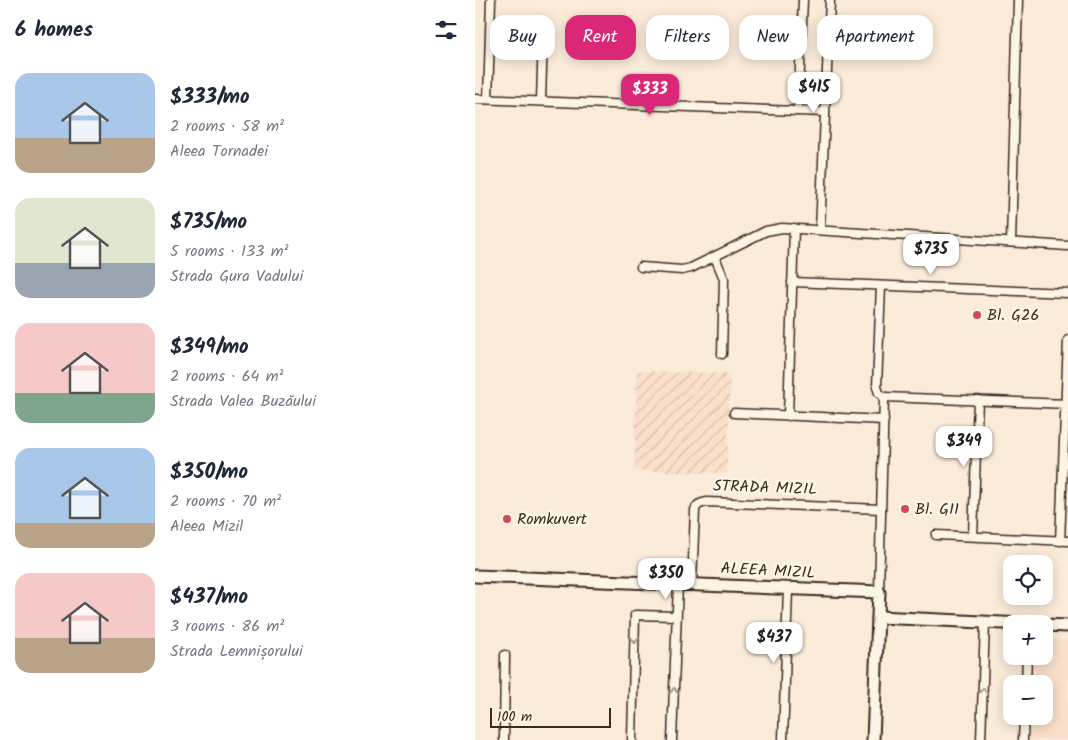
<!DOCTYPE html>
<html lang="en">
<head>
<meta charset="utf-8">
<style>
  body { margin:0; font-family:Kalam,sans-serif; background:#f6f6f7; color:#1f2937; height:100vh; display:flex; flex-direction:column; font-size:19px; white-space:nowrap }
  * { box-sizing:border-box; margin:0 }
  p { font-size:16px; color:#747a83 }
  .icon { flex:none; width:28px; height:28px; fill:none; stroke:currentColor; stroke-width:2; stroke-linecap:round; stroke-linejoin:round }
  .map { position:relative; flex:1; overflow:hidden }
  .drawer { display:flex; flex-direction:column; background:#fff; width:475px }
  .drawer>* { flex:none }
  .banner { position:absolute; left:15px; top:15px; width:475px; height:45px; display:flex; gap:10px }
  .buttons { position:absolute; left:528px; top:555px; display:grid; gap:10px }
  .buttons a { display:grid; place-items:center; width:50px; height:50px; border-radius:10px; background:#fff; box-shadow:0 2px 12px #0003; font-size:25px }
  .scale { position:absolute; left:15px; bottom:12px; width:121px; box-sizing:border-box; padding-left:5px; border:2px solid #3b2a1e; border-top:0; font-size:14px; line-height:18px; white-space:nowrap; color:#3b2a1e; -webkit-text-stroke:4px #fcf5e5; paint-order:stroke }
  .price { position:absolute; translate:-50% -42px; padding:0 11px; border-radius:10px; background:#fff; color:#222; font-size:16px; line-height:32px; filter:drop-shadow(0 1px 2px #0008) }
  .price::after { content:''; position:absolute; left:50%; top:30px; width:15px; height:11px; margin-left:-8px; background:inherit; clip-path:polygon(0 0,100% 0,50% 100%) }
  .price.active { background:#db2777; color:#fff }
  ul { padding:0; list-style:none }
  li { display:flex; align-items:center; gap:15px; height:125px; padding:0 15px }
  li span { display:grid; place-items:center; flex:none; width:140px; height:100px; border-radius:15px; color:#555 }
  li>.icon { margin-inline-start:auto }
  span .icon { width:60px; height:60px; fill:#fffc; stroke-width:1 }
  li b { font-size:21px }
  h2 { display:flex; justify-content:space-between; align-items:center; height:60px; padding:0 15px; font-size:21px }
  .chip { padding:0 18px; border-radius:15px; background:#fff; box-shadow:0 2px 12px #0003; font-size:18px; line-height:45px }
  .chip.active { background:#db2777; color:#fff }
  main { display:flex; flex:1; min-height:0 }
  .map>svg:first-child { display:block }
  .built { fill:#fae0cb }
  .industrial { fill:url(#industrial-furrows) }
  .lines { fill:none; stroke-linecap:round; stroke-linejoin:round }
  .street-casing { stroke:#3b2a1e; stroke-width:11 }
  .secondary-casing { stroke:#3b2a1e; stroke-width:15 }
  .street { stroke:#fcf5e5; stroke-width:8 }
  .secondary { stroke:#fcf5e5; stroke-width:11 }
  .oneway { stroke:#9c9082 }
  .poi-dot { fill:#d1495b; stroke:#fcf5e5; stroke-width:2 }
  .labels { text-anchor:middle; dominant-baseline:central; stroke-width:5; stroke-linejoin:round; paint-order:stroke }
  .poi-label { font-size:16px; fill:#3b2a1e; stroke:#fcf5e5; text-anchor:start }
  .street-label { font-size:16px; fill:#3b2a1e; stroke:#fcf5e5 }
</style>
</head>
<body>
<main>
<section class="drawer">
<h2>6 homes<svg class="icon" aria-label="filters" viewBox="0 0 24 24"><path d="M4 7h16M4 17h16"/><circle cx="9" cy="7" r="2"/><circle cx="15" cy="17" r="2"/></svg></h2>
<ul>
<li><span style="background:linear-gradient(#a9c7e8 65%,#b9a48a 0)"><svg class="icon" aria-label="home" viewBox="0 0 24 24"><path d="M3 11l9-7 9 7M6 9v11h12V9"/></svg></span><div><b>$333/mo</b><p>2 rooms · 58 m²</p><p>Aleea Tornadei</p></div></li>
<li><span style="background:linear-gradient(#dfe7d0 65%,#9aa5b1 0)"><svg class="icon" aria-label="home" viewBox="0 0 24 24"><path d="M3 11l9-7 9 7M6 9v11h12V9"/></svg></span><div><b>$735/mo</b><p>5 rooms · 133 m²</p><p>Strada Gura Vadului</p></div></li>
<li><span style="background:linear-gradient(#f6c9c9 70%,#7fa58c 0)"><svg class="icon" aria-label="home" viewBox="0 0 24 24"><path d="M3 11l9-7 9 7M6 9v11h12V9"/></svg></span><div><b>$349/mo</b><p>2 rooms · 64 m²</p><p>Strada Valea Buzăului</p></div></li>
<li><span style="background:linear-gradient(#a9c7e8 75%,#b9a48a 0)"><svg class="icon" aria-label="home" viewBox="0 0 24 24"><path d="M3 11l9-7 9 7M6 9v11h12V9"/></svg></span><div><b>$350/mo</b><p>2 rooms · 70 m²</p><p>Aleea Mizil</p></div></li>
<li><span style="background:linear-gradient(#f6c9c9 65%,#b9a48a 0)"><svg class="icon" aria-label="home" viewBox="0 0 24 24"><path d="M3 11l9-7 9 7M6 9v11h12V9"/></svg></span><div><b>$437/mo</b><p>3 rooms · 86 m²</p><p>Strada Lemnișorului</p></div></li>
</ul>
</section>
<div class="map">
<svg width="593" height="740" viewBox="0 0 593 740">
  <defs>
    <pattern id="industrial-furrows" width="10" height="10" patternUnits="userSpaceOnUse" patternTransform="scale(1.25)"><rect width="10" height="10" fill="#fae0cb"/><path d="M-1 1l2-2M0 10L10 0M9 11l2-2" fill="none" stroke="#d7c0ae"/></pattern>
  </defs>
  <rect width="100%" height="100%" fill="#fbebd9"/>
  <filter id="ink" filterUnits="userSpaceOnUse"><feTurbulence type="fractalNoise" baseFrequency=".02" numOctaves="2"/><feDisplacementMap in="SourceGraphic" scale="10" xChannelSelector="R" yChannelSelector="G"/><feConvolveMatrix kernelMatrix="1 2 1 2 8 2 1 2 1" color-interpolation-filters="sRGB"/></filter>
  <g filter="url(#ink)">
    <polygon class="built" points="569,640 593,641 593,740 555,740 556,716 569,716 569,684 558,684 559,656 569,656"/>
    <polygon class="industrial" points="162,371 255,374 252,473 159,471"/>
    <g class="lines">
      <defs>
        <g id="street">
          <polyline points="0,99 350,112"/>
          <polyline points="13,99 16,0"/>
          <polyline points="66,101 68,34"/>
          <polyline points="323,111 328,0"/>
          <polyline points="345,230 355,0"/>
          <polyline points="536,242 543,0"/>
          <polyline points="240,257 249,279 247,354"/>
          <polyline points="166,267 207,270 216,268 291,231 307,228 593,246"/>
          <polyline points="317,282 593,293"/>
          <polyline points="406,286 402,387 404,393 409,397"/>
          <polyline points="409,397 593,404"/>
          <polyline points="259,413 409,420"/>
          <polyline points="313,416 319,228"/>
          <polyline points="461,535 593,541"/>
          <polyline points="498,536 503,400"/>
          <polyline points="585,541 593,340"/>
          <path d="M217,584L220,510C222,504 226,503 232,502L406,509"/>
          <polyline points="404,592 409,397"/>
          <polyline points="551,684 552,656"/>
          <polyline points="29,740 30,655"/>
          <polyline points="157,740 160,615 201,616"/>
          <polyline points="197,740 203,584"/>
          <polyline points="308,740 313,589"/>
          <polyline points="506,740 510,622"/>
          <polyline points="548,740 549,716"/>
        </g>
        <g id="secondary">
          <polyline points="0,576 404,592 398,740"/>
          <polyline points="403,617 549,624"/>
          <polyline points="569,625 593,626"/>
        </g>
      </defs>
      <use href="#street" class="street-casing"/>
      <use href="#secondary" class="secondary-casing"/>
      <use href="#street" class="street"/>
      <use href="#secondary" class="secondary"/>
    </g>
    <defs><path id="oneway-chevron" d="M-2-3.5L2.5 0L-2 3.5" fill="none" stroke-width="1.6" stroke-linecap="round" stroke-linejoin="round" transform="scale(1.25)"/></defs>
    <g class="oneway">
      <use href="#oneway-chevron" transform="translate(160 640) rotate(91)"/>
      <use href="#oneway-chevron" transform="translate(199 691) rotate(-88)"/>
      <use href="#oneway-chevron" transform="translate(508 691) rotate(-88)"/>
    </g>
  </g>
  <g class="poi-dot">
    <circle cx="502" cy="315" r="5"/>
    <circle cx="430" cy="509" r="5"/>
    <circle cx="32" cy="519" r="5"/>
  </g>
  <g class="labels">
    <g class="poi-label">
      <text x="512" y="315">Bl. G26</text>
      <text x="440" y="509">Bl. G11</text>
      <text x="42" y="519">Romkuvert</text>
    </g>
    <g class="street-label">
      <text transform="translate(290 488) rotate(2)">STRADA MIZIL</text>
      <text transform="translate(293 571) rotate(3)">ALEEA MIZIL</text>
    </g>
  </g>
</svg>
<div class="buttons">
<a><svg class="icon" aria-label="locate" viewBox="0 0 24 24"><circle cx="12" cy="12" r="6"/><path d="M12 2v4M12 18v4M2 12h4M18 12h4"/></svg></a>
<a>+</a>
<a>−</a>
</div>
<div class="scale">100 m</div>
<b class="price" style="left:339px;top:114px">$415</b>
<b class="price active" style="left:175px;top:116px">$333</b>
<b class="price" style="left:456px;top:276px">$735</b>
<b class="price" style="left:489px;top:468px">$349</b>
<b class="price" style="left:191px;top:600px">$350</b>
<b class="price" style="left:299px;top:664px">$437</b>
<div class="banner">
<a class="chip">Buy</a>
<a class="chip active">Rent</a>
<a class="chip">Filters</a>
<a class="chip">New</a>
<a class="chip">Apartment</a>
</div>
</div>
</main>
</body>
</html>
